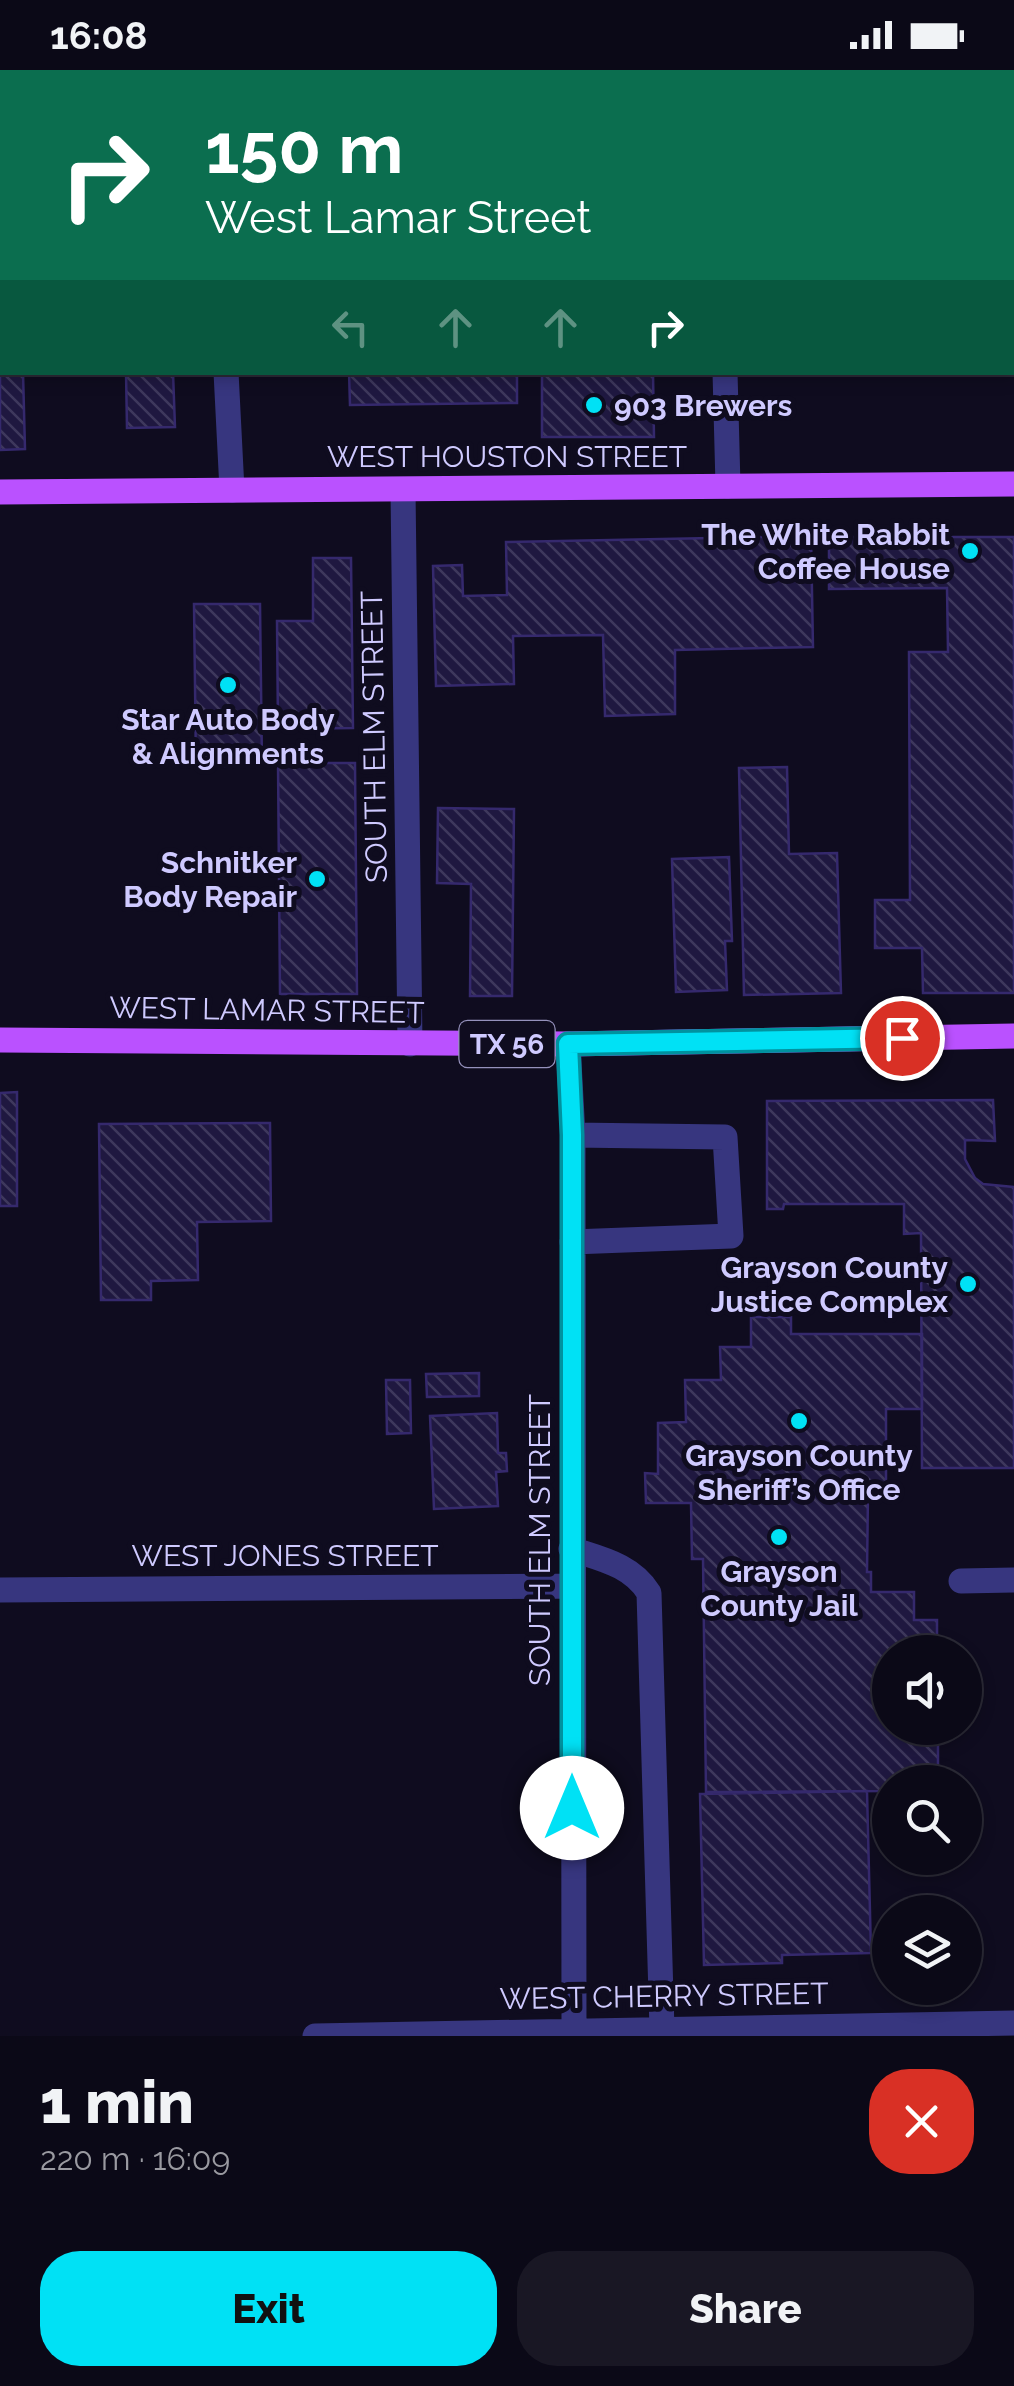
<!DOCTYPE html>
<html lang="en">
<head>
<meta charset="utf-8">
<style>
  :root { --surface:#0b0917; --page:#191724; --text:#f1f3f6; --muted:#9a9aa1; --line:#2b2a36; --accent:#00e1f5 }
  body { margin:0; font-family:Raleway,sans-serif; background:var(--page); color:var(--text); height:100vh; display:flex; flex-direction:column; font-size:38px; white-space:nowrap }
  * { box-sizing:border-box; margin:0 }
  p { font-size:32px; color:var(--muted) }
  .icon { flex:none; width:55px; height:55px; fill:none; stroke:currentColor; stroke-width:2; stroke-linecap:round; stroke-linejoin:round }
  .map { position:relative; height:1966px; overflow:hidden }
  .panel { display:flex; flex-direction:column; background:var(--surface); flex:1 }
  .panel>* { flex:none }
  .top-card { position:absolute; left:0px; top:0px; width:1015px; height:305px; box-shadow:0 5px 15px #0003,0 0 0 2px var(--line); background:#0b6e4f; color:#fff; overflow:hidden }
  .fabs { position:absolute; left:872px; top:1565px; display:grid; gap:20px }
  .fabs a { display:grid; place-items:center; width:110px; height:110px; border-radius:50%; background:var(--surface); box-shadow:0 5px 15px #0003,0 0 0 2px var(--line); font-size:50px }
  .pin { position:absolute; display:grid; place-items:center; width:85px; height:85px; color:#fff; margin:-42px; border:5px solid #fff; border-radius:50%; box-shadow:0 2px 10px #0007 }
  .me { position:absolute; width:110px; margin:-55px; rotate:0deg; stroke-linejoin:round; filter:drop-shadow(0 0 8px #0008) }
  .turn { display:flex; align-items:center; gap:35px; height:210px; padding:0 40px; font-size:45px }
  .turn .icon { width:130px; height:130px; stroke-width:2.5 }
  .turn b { display:block; font-size:70px; line-height:85px }
  .lanes { display:flex; align-items:center; height:95px; padding:0 40px; background:#0003; justify-content:center; gap:50px; direction:ltr }
  .lanes .off { opacity:.35 }
  .round { display:grid; place-items:center; flex:none; width:105px; height:105px; border-radius:40px; background:var(--page) }
  .headline { display:flex; align-items:center; justify-content:space-between; height:170px; padding:0 40px }
  h1 { font-size:60px; font-weight:800; line-height:75px }
  .button { display:flex; gap:20px; margin-top:auto; padding:20px 40px }
  .button a { flex:1; height:115px; border-radius:40px; background:var(--accent); color:#111; font-size:40px; font-weight:800; line-height:115px; text-align:center }
  .button a+a { background:var(--page); color:var(--text) }
  .status { display:flex; justify-content:space-between; align-items:center; height:70px; padding:0 50px; background:var(--surface); direction:ltr }
  .status svg { height:28px; fill:currentColor }
  .map>svg:first-child { display:block }
  .building { fill:url(#building-back-hatch); stroke:#35296d; stroke-width:2.5 }
  .lines { fill:none; stroke-linecap:round; stroke-linejoin:round }
  .minor { stroke:#37367f; stroke-width:25 }
  .major { stroke:#ba51ff; stroke-width:25 }
  .route-casing { stroke:#00929f; stroke-width:25 }
  .route { stroke:#00e1f5; stroke-width:18 }
  .poi-dot { fill:#00e1f5; stroke:#0f0c1f; stroke-width:4 }
  .labels { text-anchor:middle; dominant-baseline:central; stroke-width:10; stroke-linejoin:round; paint-order:stroke }
  .shield { fill:#0f0c1f; stroke:#9591bc; stroke-width:2.5 }
  .shield-label { font-size:28px; font-weight:bold; fill:#cfcaff }
  .poi-label { font-size:30px; font-weight:bold; fill:#cfcaff; stroke:#0f0c1f; text-anchor:end }
  .street-label { font-size:30px; fill:#cfcaff; stroke:#0f0c1f }
</style>
</head>
<body>
<div class="status"><b>16:08</b><svg viewBox="0 0 49 12"><path d="M0 12V9h3v3zM5 12V6h3v6zM10 12V3h3v9zM15 12V0h3v12zM26 1h20v11H26zM47 4h2v5h-2z"/></svg></div>
<div class="map">
<svg width="1014" height="1966" viewBox="0 0 1014 1966">
  <defs>
    <pattern id="building-back-hatch" width="6" height="6" patternUnits="userSpaceOnUse" patternTransform="scale(2.5)"><rect width="6" height="6" fill="#1f1840"/><path d="M-1 5l2 2M0 0l6 6M5-1l2 2" fill="none" stroke="#3e385d"/></pattern>
  </defs>
  <rect width="100%" height="100%" fill="#0f0c1f"/>
  <!-- building -->
  <path class="building" d="M 0,224 L 2,302 L 23,302 L 25,379 L 0,380 Z
    M 126,302 L 173,302 L 175,357 L 127,358 Z
    M 349,302 L 517,302 L 517,333 L 350,335 Z
    M 542,302 L 653,302 L 654,367 L 542,367 Z
    M 811,466 L 813,577 L 675,580 L 675,644 L 605,646 L 603,565 L 513,566 L 514,614 L 436,616 L 433,496 L 462,495 L 463,526 L 507,525 L 506,472 Z
    M 829,467 L 1014,467 L 1014,923 L 923,923 L 922,878 L 875,878 L 875,830 L 910,830 L 909,582 L 948,582 L 947,518 L 829,519 Z
    M 313,488 L 351,488 L 353,658 L 278,659 L 277,551 L 313,551 Z
    M 194,534 L 260,534 L 262,696 L 196,697 Z
    M 278,693 L 355,693 L 357,924 L 280,924 Z
    M 787,697 L 789,784 L 837,783 L 841,923 L 744,925 L 739,698 Z
    M 438,738 L 514,739 L 512,926 L 470,926 L 471,814 L 437,813 Z
    M 729,787 L 732,871 L 725,871 L 727,920 L 676,922 L 672,789 Z
    M 17,1022 L 17,1136 L 0,1136 L 0,1023 Z
    M 993,1030 L 995,1071 L 965,1070 L 965,1089 L 975,1108 L 983,1114 L 1014,1117 L 1014,1398 L 922,1398 L 921,1163 L 904,1164 L 904,1134 L 784,1134 L 783,1139 L 767,1139 L 767,1031 Z
    M 270,1053 L 271,1151 L 197,1152 L 198,1210 L 151,1211 L 151,1230 L 101,1230 L 99,1054 Z
    M 751,1247 L 791,1247 L 791,1264 L 922,1264 L 922,1339 L 886,1339 L 886,1424 L 868,1424 L 867,1502 L 871,1502 L 871,1522 L 914,1522 L 914,1550 L 937,1550 L 937,1582 L 890,1582 L 890,1658 L 938,1658 L 938,1712 L 890,1712 L 890,1721 L 706,1722 L 703,1489 L 692,1489 L 691,1433 L 646,1433 L 645,1403 L 658,1404 L 658,1353 L 686,1352 L 685,1310 L 721,1310 L 720,1277 L 751,1277 Z
    M 479,1303 L 479,1326 L 427,1327 L 426,1304 Z
    M 386,1310 L 410,1310 L 411,1363 L 387,1364 Z
    M 497,1343 L 498,1383 L 506,1383 L 507,1401 L 496,1402 L 498,1436 L 434,1439 L 430,1346 Z
    M 867,1721 L 871,1883 L 782,1885 L 782,1893 L 704,1895 L 700,1724 Z"/>
  <g class="lines">
    <!-- minor -->
    <path class="minor" d="M 211,0 L 211,2
      M 455,0 L 455,2
      M 747,0 L 747,2
      M 0,144 L 2,144
      M 1012,291 L 1014,290
      M 226,302 L 232,420
      M 725,302 L 728,416
      M 403,420 L 410,974
      M 568,974 L 573,1065 L 574,1966
      M 572,1172 L 731,1166 L 725,1067 L 573,1065
      M 571,1479 C 601,1489 632,1495 649,1523 L 662,1959
      M 961,1511 L 1014,1510
      M 0,1520 L 571,1516
      M 315,1966 L 1014,1953"/>
    <!-- major -->
    <path class="major" d="M 0,422 L 1014,414
      M 0,970 L 568,974 L 1014,966"/>
  </g>
  <g class="lines">
    <!-- route casing -->
    <g class="route-casing">
      <path id="route" d="M 572,1738 L 572,1065 L 568,974 L 902,968"/>
    </g>
    <!-- route -->
    <use href="#route" class="route"/>
  </g>
  <!-- markers -->
  <g class="poi-dot">
    <circle cx="594" cy="335" r="10"/>
    <circle cx="970" cy="481" r="10"/>
    <circle cx="228" cy="615" r="10"/>
    <circle cx="317" cy="809" r="10"/>
    <circle cx="968" cy="1214" r="10"/>
    <circle cx="799" cy="1351" r="10"/>
    <circle cx="779" cy="1467" r="10"/>
  </g>
  <g class="labels">
    <!-- shield labels -->
    <rect class="shield" x="459.5" y="951" width="95" height="46" rx="8"/>
    <g class="shield-label">
      <text x="507" y="974">TX 56</text>
    </g>
    <!-- poi labels -->
    <g class="poi-label">
      <text x="614" y="335" text-anchor="start">903 Brewers</text>
      <text x="950" y="464">The White Rabbit<tspan x="950" dy="34">Coffee House</tspan></text>
      <text x="228" y="649" text-anchor="middle">Star Auto Body<tspan x="228" dy="34">&amp; Alignments</tspan></text>
      <text x="297" y="792">Schnitker<tspan x="297" dy="34">Body Repair</tspan></text>
      <text x="948" y="1197">Grayson County<tspan x="948" dy="34">Justice Complex</tspan></text>
      <text x="799" y="1385" text-anchor="middle">Grayson County<tspan x="799" dy="34">Sheriff’s Office</tspan></text>
      <text x="779" y="1501" text-anchor="middle">Grayson<tspan x="779" dy="34">County Jail</tspan></text>
    </g>
    <!-- street labels -->
    <g class="street-label">
      <text x="507" y="386">WEST HOUSTON STREET</text>
      <text transform="translate(374 667) rotate(-91)">SOUTH ELM STREET</text>
      <text transform="translate(267 940) rotate(1)">WEST LAMAR STREET</text>
      <text transform="translate(539 1470) rotate(-90)">SOUTH ELM STREET</text>
      <text x="285" y="1485">WEST JONES STREET</text>
      <text transform="translate(664 1926) rotate(-1)">WEST CHERRY STREET</text>
    </g>
  </g>
</svg>
<div class="fabs">
<a><svg class="icon" aria-label="sound" viewBox="0 0 24 24"><path d="M4 9h4l5-4v14l-5-4H4zM17 9q2 3 0 6"/></svg></a>
<a><svg class="icon" aria-label="search" viewBox="0 0 24 24"><circle cx="10" cy="10" r="6"/><path d="M15 15l6 6"/></svg></a>
<a><svg class="icon" aria-label="layers" viewBox="0 0 24 24"><path d="M12 4l9 5-9 5-9-5zM3 14l9 5 9-5"/></svg></a>
</div>
<div class="pin" style="left:902px;top:968px;background:#d93025"><svg class="icon" aria-label="arrive" viewBox="0 0 24 24"><path d="M6 21V4h12l-3 4 3 4H6"/></svg></div>
<svg class="me" style="left:572px;top:1738px" viewBox="-20 -20 40 40"><circle r="19" fill="#fff"/><path d="M0-13L10 11 0 6-10 11z" fill="#00e1f5"/></svg>
<div class="top-card">
<div class="turn"><svg class="icon" aria-label="right" viewBox="0 0 24 24"><path d="M7 20v-9h11M14 6l5 5-5 5"/></svg><div><b>150 m</b>West Lamar Street</div></div>
<div class="lanes"><svg class="icon off" aria-label="left" viewBox="0 0 24 24"><path d="M17 20v-9H6M10 6l-5 5 5 5"/></svg><svg class="icon off" aria-label="ahead" viewBox="0 0 24 24"><path d="M12 20V5M6 11l6-6 6 6"/></svg><svg class="icon off" aria-label="ahead" viewBox="0 0 24 24"><path d="M12 20V5M6 11l6-6 6 6"/></svg><svg class="icon" aria-label="right" viewBox="0 0 24 24"><path d="M7 20v-9h11M14 6l5 5-5 5"/></svg></div>
</div>
</div>
<section class="panel">
<div class="headline"><div><h1>1 min</h1><p>220 m · 16:09</p></div><a class="round" style="background:#d93025;color:#fff"><svg class="icon" aria-label="close" viewBox="0 0 24 24"><path d="M6 6l12 12M18 6L6 18"/></svg></a></div>
<div class="button"><a>Exit</a><a>Share</a></div>
</section>
</body>
</html>
